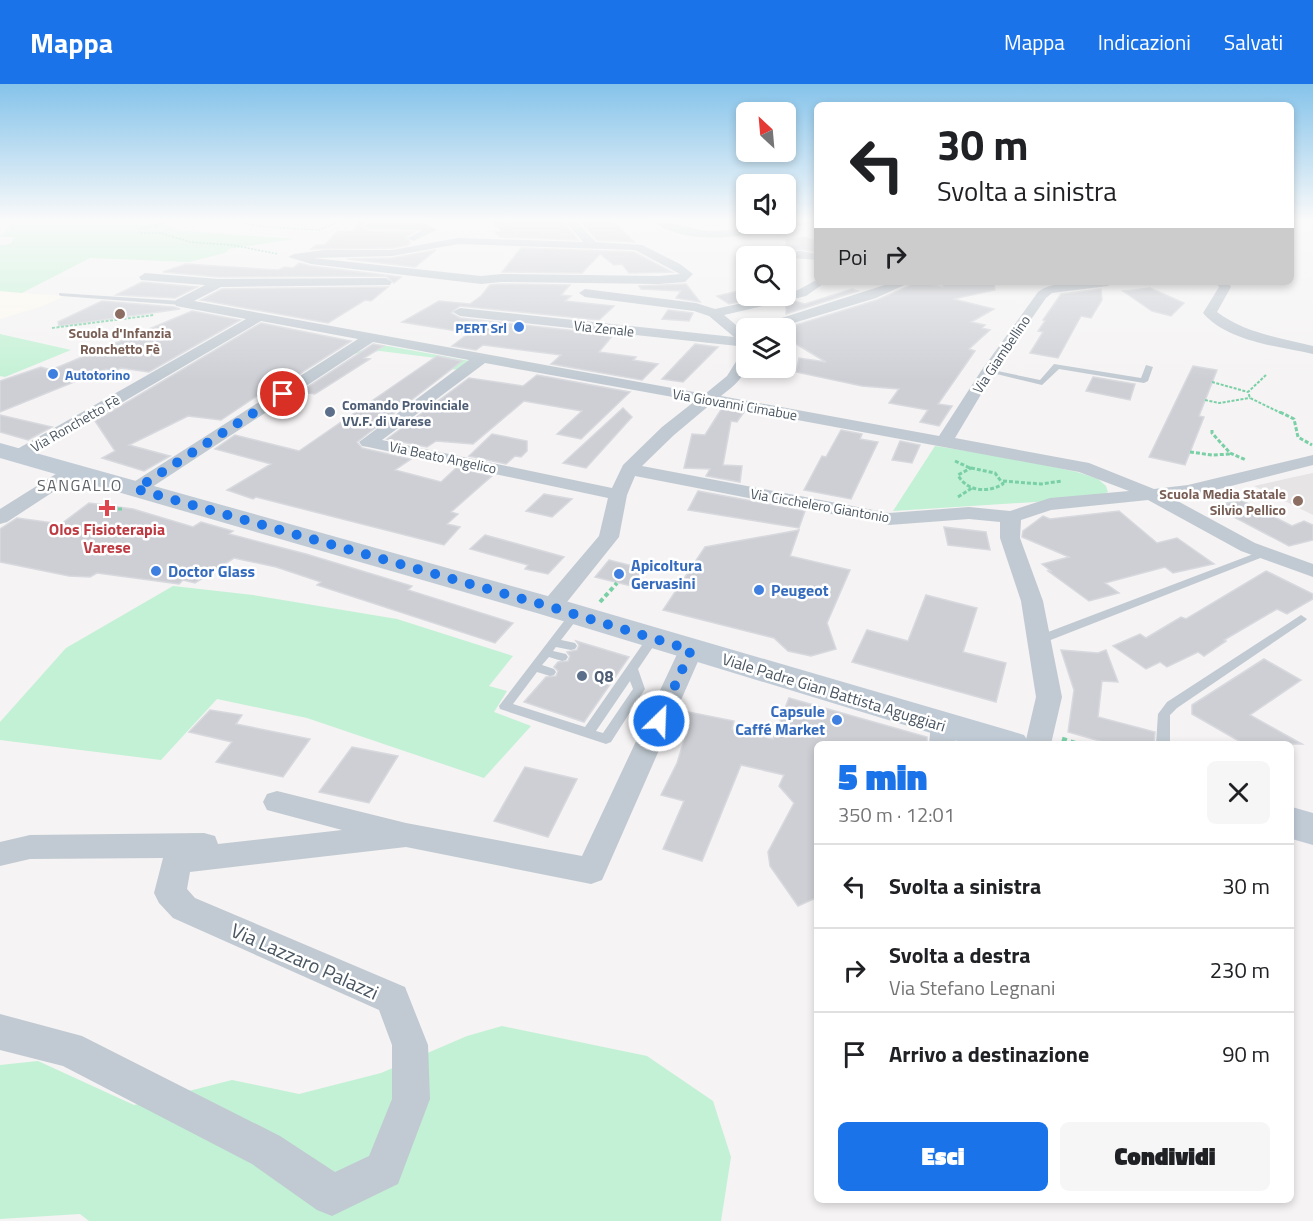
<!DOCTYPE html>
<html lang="it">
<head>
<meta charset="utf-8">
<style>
  :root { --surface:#fff; --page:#f6f6f6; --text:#202124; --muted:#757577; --line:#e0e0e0; --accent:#1a73e8 }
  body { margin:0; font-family:"Titillium Web",sans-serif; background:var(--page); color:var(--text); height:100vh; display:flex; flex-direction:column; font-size:22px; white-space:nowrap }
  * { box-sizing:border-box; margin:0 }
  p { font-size:20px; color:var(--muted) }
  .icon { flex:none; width:33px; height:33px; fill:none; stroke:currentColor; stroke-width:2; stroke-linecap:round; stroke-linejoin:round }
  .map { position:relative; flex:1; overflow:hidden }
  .side { position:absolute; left:814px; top:657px; width:480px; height:462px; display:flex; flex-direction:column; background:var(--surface); border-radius:9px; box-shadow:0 3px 9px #0003 }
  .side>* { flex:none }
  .top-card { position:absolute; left:814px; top:18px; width:480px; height:183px; border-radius:9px; box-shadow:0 3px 9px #0003; background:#fff; color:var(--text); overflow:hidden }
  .needle { width:39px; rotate:334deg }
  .controls { position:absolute; left:736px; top:18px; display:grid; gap:12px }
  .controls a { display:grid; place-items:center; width:60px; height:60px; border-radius:9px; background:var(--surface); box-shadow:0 3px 9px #0003; font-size:30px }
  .pin { position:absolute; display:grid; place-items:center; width:51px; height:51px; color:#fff; margin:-26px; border:3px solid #fff; border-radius:50%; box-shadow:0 2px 6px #0007 }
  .me { position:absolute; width:66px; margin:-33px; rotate:24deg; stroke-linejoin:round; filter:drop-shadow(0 0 4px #0008) }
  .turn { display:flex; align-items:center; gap:21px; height:126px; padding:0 24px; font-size:27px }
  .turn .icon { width:78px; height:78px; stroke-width:2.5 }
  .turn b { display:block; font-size:42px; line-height:51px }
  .then { display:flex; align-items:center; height:57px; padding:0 24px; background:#0003; gap:12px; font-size:22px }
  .round { display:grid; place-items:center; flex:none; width:63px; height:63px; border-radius:9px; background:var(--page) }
  .overview { display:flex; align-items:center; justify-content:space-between; height:102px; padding:0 24px }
  h1 { font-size:36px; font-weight:800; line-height:45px; color:var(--accent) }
  .primary-button { display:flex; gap:12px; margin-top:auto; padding:12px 24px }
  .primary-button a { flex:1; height:69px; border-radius:9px; background:var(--accent); color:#fff; font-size:24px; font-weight:800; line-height:69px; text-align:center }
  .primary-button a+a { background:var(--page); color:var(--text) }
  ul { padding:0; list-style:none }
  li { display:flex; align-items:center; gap:18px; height:84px; padding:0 24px; border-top:2px solid var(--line) }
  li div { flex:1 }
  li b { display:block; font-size:22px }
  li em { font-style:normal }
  header { display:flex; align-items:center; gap:36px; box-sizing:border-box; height:84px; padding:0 30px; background:var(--accent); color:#fff }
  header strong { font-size:28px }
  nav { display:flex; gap:33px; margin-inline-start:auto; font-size:21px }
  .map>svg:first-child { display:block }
  .commercial { fill:#fdf9ef }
  .education { fill:#e6e4e5 }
  .green { fill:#c3f1d5 }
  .building { fill:#cdcfd5; stroke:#d7d9de; stroke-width:1.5 }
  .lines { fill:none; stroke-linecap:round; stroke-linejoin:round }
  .path-far4 { stroke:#7ad0a6; stroke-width:1.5; stroke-dasharray:2 1.5; stroke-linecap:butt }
  .path-far3 { stroke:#7ad0a6; stroke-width:2; stroke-dasharray:3 1.5; stroke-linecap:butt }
  .path-far2 { stroke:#7ad0a6; stroke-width:3; stroke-dasharray:4 2; stroke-linecap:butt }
  .path-far1 { stroke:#7ad0a6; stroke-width:4; stroke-dasharray:4.5 3; stroke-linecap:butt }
  .path { stroke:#7ad0a6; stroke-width:4.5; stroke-dasharray:5 4; stroke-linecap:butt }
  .service { fill:#c1cad2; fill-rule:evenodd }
  .minor { fill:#c1cad2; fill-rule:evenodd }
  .secondary { fill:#c1cbd6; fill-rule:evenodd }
  .route { stroke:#1a73e8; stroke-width:10; stroke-dasharray:0 18 }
  .education-dot { fill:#8d6e63; stroke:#fff; stroke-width:2 }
  .shop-dot { fill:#3f7fe0; stroke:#fff; stroke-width:2 }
  .service-dot { fill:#5c6f8a; stroke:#fff; stroke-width:2 }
  .health-dot { fill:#e0444e; stroke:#fff; stroke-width:2 }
  .labels { text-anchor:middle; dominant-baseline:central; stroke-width:5; stroke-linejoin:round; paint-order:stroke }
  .far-shop-label { font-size:14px; font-weight:bold; fill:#366cbe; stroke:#fff; text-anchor:end }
  .far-street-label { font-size:14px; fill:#4a5661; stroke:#fff }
  .far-education-label { font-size:14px; font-weight:bold; fill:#785e54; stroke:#fff }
  .far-service-label { font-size:14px; font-weight:bold; fill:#4e5e75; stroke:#fff; text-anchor:start }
  .far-quarter-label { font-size:16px; letter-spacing:1.5px; fill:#5f6368; stroke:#fff }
  .health-label { font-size:16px; font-weight:bold; fill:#be3a42; stroke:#fff }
  .shop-label { font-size:16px; font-weight:bold; fill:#366cbe; stroke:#fff; text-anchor:start }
  .service-label { font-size:16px; font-weight:bold; fill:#4e5e75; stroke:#fff; text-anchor:start }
  .street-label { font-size:16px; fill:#4a5661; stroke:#fff }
  .near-street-label { font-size:20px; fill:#4a5661; stroke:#fff }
</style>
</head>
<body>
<header>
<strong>Mappa</strong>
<nav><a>Mappa</a><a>Indicazioni</a><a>Salvati</a></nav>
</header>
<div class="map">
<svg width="1313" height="1137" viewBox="0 0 1313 1137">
  <rect width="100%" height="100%" fill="#f5f3f3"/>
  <!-- commercial -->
  <path class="commercial" d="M 0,207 L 64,212 L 43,222 L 0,235 Z"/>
  <!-- education -->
  <path class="education" d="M 1313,389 L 1313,431 L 1254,402 L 1285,395 Z"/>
  <!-- green -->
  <path class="green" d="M 0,136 L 137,136 L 160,138 L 179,146 L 295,155 L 229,165 L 225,169 L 189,178 L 90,174 L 22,209 L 0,207 L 0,161 L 10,160 L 15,153 L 0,153 L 11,141 L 0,141 Z
    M 0,250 L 71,266 L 5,293 L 0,292 Z
    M 374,262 L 388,262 L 470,277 L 461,286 L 451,285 L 460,277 L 380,267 L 352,270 Z
    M 935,362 L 1013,374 L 1077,388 L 1098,395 L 1106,402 L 1108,408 L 1098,413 L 1081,415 L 893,427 Z
    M 173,502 L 253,511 L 397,535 L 513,572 L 489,602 L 507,607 L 494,628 L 531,642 L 484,694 L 307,634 L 217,615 L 161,676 L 0,656 L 0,638 L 66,564 Z
    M 502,942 L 647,972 L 713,1017 L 731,1073 L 721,1137 L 89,1137 L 80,1130 L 0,1135 L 0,981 L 38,977 L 134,1021 L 232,996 L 299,1010 L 381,989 L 467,952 Z"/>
  <!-- building -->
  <path class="building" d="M 359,136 L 385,136 L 369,137 L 363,140 L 363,144 L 369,147 L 414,148 L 406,153 L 410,158 L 408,161 L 392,164 L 311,165 L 316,161 L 325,161 L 337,147 L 354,147 Z
    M 492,136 L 562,136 L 578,156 L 500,153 L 495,148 L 501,147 Z
    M 579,136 L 612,136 L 634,158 L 597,156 Z
    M 804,153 L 818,157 L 818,168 L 800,165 L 786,166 L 786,156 Z
    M 521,164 L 634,168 L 672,188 L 629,189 L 622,180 L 614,181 L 600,170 L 582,189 L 502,188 Z
    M 436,166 L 415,183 L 347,175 L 392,174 Z
    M 299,179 L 311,182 L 401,193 L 394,199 L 386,192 L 219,193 L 163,188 L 186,180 L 278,186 L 285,183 L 293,184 Z
    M 142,198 L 197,203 L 175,214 L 116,211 Z
    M 918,198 L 943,203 L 944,198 L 994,198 L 995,206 L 953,215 L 994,225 L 971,238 L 985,241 L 982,244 L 990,246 L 969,265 L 975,267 L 938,320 L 952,322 L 939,342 L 920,338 L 928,326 L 889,319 L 899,305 L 862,302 L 796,288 L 799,274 L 826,278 L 786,254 L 786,244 L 877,216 Z
    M 501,200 L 570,201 L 561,211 L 571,212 L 565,217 L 614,222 L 599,236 L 460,222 L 451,229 L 460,234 L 613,251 L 599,268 L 636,273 L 633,276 L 658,280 L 642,296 L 551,280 L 561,271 L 483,261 L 476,266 L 452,262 L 469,249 L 402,238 L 439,217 L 470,220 L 481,212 L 490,201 Z
    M 686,200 L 700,218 L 676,214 L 681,207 L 641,205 L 639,202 Z
    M 388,203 L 371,217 L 365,216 L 328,239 L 201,216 L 222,205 Z
    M 1150,204 L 1184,219 L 1171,232 L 1152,227 L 1123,207 Z
    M 747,205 L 747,216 L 729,220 L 717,212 Z
    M 852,205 L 858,207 L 786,230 L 786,219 L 794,217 L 805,220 Z
    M 1101,205 L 1102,216 L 1091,234 L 1081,232 L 1058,274 L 1030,269 L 1043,248 L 1038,247 L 1045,237 L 1043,236 L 1061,210 Z
    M 102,217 L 174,223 L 180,225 L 59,242 L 58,238 Z
    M 668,226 L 693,229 L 689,237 L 662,235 Z
    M 192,227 L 240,236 L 149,288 L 121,284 L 114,287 L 106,285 L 0,328 L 0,297 L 41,283 L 51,286 Z
    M 261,239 L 351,257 L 276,305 L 269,304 L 221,336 L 188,332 L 129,361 L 170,372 L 144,387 L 102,374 L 115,367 L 95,337 Z
    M 373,260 L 384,262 L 364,274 L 370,275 L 315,310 L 300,308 Z
    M 695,260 L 718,263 L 683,298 L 662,295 Z
    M 437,272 L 462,277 L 357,358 L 362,364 L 411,375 L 395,386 L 441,398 L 456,384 L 492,392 L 451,428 L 458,430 L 447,440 L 460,443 L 444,461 L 256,413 L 253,415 L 227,406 L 271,380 L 215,365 L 235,351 L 299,367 Z
    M 1193,282 L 1217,286 L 1199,332 L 1204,333 L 1185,381 L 1149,373 Z
    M 537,291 L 630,308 L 581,355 L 557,350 L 582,327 L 524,317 L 473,360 L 436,357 L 427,363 L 387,355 L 469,294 L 523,302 Z
    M 1093,293 L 1135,300 L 1130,316 L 1086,307 Z
    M 623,324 L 632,333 L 586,384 L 563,379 Z
    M 722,324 L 744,328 L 737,338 L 731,337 L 723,381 L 742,382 L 740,398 L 706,392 L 710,385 L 684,384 L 692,350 L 705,351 Z
    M 0,331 L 52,343 L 28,356 L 0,348 Z
    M 841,346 L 862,350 L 860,355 L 878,358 L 851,415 L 804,406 L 822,372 L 826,373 Z
    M 492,350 L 527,357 L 527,367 L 521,373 L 515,372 L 506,380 L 469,372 Z
    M 900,357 L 920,361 L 912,379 L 892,376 Z
    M 698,407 L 805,427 L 799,444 L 688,426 Z
    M 544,410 L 572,415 L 552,433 L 526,427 Z
    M 1239,415 L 1292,442 L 1304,437 L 1313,441 L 1313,456 L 1289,462 L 1215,423 Z
    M 89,419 L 133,425 L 193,443 L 201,438 L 233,447 L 229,450 L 306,470 L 412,502 L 408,506 L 513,539 L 495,559 L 317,501 L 321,498 L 276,483 L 234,474 L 195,499 L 183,496 L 179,500 L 97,489 L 90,493 L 69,492 L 0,478 L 0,445 L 6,441 L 17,434 L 61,440 Z
    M 1119,427 L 1157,459 L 1177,454 L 1214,480 L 1173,489 L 1165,483 L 1105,499 L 1119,509 L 1089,517 L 1048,487 L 1051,487 L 1042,480 L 1069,473 L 1022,453 L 1023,447 L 1043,432 L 1050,435 Z
    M 944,443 L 986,448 L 990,466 L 948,461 Z
    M 799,446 L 790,472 L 850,486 L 827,539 L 836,565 L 811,572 L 788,567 L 774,554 L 663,526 L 705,463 Z
    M 485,451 L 525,462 L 564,473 L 548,490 L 525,485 L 528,481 L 470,465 Z
    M 609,476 L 644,485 L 631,502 L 595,493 Z
    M 1266,487 L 1313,510 L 1313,515 L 1287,530 L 1277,525 L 1224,556 L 1226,557 L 1204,572 L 1198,568 L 1167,583 L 1160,578 L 1146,585 L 1113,562 L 1140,550 L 1146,554 L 1181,533 L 1186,535 Z
    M 926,511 L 977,524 L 963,568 L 1006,579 L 996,618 L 852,578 L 867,546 L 908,557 Z
    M 576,557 L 629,573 L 584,638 L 524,618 L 546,593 L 556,592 L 558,587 L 554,583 L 558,578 L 568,577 L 570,572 L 567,568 L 577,566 L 579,561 Z
    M 1061,566 L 1098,569 L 1106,566 L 1118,598 L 1102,597 L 1098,633 L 1155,648 L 1154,660 L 1110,660 L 1068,648 L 1074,606 Z
    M 1264,575 L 1301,596 L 1250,631 L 1302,660 L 1244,660 L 1192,630 L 1192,621 Z
    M 789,614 L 927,653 L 927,660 L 818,660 L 818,813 L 798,822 L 770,782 L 768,768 L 794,719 L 779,702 L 784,691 L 741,681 L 702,777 L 663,765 L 684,717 L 661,711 L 677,679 L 688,644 L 675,636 L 679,626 L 734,637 L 732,645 L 773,655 Z
    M 210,626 L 242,631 L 236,640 L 310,655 L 283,693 L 216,678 L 232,658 L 189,648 Z
    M 352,663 L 398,672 L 369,719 L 319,708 Z
    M 525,683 L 577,695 L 548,753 L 494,737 Z"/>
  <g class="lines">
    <!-- path-far4 -->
    <path class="path-far4" d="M 177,136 L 138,145 L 140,149 L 161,149 L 190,158 L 232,161 L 278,170
      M 228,136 L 266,143 L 319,146 L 343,136"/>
    <!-- path-far3 -->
    <path class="path-far3" d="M 52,244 L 154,231
      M 1266,291 L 1248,308 L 1250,314 L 1283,330
      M 1212,298 L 1248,308
      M 1205,316 L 1219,319 L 1250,314"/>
    <!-- path-far2 -->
    <path class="path-far2" d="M 1280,328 L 1294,335 L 1298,353 L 1312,361
      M 1212,346 L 1212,349 L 1230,369 L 1246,376
      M 1190,368 L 1212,371 L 1231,370
      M 955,377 L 970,384
      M 971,384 L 995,389 L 1003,400 C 988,409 967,408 958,391 Z
      M 1003,397 L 1041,400 L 1062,397
      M 958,413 L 972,404
      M 112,425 L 122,425"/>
    <!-- path-far1 -->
    <path class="path-far1" d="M 600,518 L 617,499"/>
    <!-- path -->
    <path class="path" d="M 1062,655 L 1078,660"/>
    <!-- service -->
    <path class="service" d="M 59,209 L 181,217 L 184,219 L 181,221 L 61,212 L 59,211 Z
      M 1054,280 L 1141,294 L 1146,281 L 1153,283 L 1148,297 L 1144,299 L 1059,285 L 1042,301 L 984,287 L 988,285 L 1040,296 Z
      M 1264,466 L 1269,469 L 1268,471 L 1043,559 L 1039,560 L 1033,556 L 1035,553 Z
      M 575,527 L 581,530 L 561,556 L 575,559 L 577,562 L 575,565 L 571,566 L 556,563 L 553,567 L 566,570 L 568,573 L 566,576 L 562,577 L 549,573 L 542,581 L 554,585 L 556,588 L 554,591 L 550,592 L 537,588 L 513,620 L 585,643 L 649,551 L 657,551 L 659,554 L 638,585 L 645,605 L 611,658 L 606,660 L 500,625 L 499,622 L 571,528 ZM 630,597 L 633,605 L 603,649 L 596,647 Z
      M 1301,531 L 1307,535 L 1305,537 L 1177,624 L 1170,631 L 1170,660 L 1156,660 L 1158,630 L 1167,618 Z"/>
    <!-- minor -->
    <path class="minor" d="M 564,136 L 575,136 L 596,158 L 642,161 L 680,180 L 693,190 L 685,198 L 659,200 L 501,198 L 481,200 L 311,180 L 288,173 L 294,170 L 324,166 L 392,166 L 458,154 L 583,158 ZM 458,160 L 635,166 L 680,190 L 659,192 L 501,190 L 481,192 L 313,174 L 392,172 Z
      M 651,136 C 671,136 690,146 710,147 C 747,148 781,136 816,136 C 807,142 794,142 784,144 C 745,152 686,164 651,136 Z
      M 422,138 L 437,146 L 413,157 L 408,154 L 423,146 L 369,145 L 364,142 L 369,139 Z
      M 800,167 L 818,170 L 818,176 L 767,172 L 773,169 Z
      M 145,189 L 219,195 L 386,194 L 392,198 L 390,201 L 221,203 L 194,217 L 705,310 L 727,292 L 742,268 L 747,267 C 747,292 740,297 721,312 L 939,352 L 981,287 L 1038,208 C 1054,195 1093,198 1114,198 L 1108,202 L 1052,209 L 1046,214 L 995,287 L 955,354 L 1089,379 L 1154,405 L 1188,401 L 1313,371 L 1313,381 L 1188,413 L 1172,414 L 1255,459 L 1313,480 L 1313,493 L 1241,467 L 1148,416 L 1051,426 L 1021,436 L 1020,454 L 1043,517 L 1062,613 L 1051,660 L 1025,660 L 1036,613 L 1021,517 L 1000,454 L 1000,438 L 969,435 L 889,441 L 635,392 L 627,411 L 619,453 L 559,528 L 551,530 L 543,528 L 540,523 L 543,518 L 599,452 L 608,414 L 368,363 L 362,362 L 359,358 L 469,276 L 373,258 L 143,409 L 129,409 L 127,405 L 129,401 L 358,255 L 261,237 L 24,376 L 12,376 L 9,372 L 12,368 L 246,235 L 176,222 L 175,219 L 176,216 L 205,201 L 141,196 L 139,193 ZM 485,279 L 695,317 L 662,343 L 623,381 L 612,404 L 382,356 ZM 711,320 L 1079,388 L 1129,407 L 1050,414 L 1010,427 L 969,423 L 889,429 L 642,382 L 674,351 Z
      M 818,195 L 818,198 L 826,198 L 806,212 L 724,231 L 747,250 L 747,263 L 460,232 L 453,228 L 460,224 L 734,253 L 709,232 L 694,227 L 585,213 L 579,209 L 585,205 L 696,219 L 715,225 L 774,212 L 786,212 L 786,209 L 798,206 Z
      M 894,198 L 911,198 L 876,214 L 777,244 L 758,244 L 760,241 Z
      M 1216,198 L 1228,198 L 1231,203 L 1217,228 C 1245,249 1280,254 1313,262 L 1313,270 C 1278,262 1228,258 1203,229 L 1219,203 Z
      M 73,382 L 79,383 L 82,387 L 79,391 L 7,438 L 0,440 L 0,425 L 67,383 Z
      M 691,558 L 699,561 L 703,566 L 602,796 L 591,800 L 406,763 L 190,788 L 187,805 L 195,814 L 405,903 L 428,961 L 430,1015 L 398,1100 L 332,1132 L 317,1126 L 252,1080 L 63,982 L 0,966 L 0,930 L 82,952 L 280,1052 L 335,1088 L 369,1072 L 392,1015 L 392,961 L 379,926 L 173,834 L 159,819 L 154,809 L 163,774 L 30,775 L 0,782 L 0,758 L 30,751 L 204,749 L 215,752 L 218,760 L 342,746 L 267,726 L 263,718 L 267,710 L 277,707 L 406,739 L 582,772 L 679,566 L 683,561 Z
      M 944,631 L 953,633 L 957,640 L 955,660 L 929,660 L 931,640 L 935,633 Z"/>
    <!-- secondary -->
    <path class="secondary" d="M 0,359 L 562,516 L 1011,647 L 1024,651 L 1030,660 L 967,660 L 540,530 L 0,374 Z
      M 1292,723 L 1313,729 L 1313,761 L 1292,755 Z"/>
  </g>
  <!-- sky -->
  <linearGradient id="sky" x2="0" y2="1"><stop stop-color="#85c3ea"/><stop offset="0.46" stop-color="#fafafa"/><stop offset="1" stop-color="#fafafa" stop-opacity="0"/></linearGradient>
  <rect width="1313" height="296" fill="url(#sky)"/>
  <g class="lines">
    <!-- route -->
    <path class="route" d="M 283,310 L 136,405 L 551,523 L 691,566 L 659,637"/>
  </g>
  <!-- markers -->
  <g class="education-dot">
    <circle cx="120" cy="230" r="6"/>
    <circle cx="1298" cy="417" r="6"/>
  </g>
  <g class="shop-dot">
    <circle cx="519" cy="243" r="6"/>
    <circle cx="53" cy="290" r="6"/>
    <circle cx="156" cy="487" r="6"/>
    <circle cx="619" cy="490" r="6"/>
    <circle cx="759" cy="506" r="6"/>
    <circle cx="837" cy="636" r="6"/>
  </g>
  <g class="service-dot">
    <circle cx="330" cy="328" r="6"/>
    <circle cx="582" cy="592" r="6"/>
  </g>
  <path class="health-dot" d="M104 415h6v6h6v6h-6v6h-6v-6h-6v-6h6z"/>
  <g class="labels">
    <!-- far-shop labels -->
    <g class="far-shop-label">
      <text x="507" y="243">PERT Srl</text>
      <text x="65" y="290" text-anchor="start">Autotorino</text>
    </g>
    <!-- far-street labels -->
    <g class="far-street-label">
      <text transform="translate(604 244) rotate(6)">Via Zenale</text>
      <text transform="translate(1001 270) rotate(-56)">Via Giambellino</text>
      <text transform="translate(735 320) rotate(10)">Via Giovanni Cimabue</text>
      <text transform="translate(75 339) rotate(-30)">Via Ronchetto Fè</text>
      <text transform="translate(443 373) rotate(12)">Via Beato Angelico</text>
      <text transform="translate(820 421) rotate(10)">Via Cicchelero Giantonio</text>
    </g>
    <!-- far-education labels -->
    <g class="far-education-label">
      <text x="120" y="248">Scuola d'Infanzia<tspan x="120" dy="16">Ronchetto Fè</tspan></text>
      <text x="1286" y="409" text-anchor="end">Scuola Media Statale<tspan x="1286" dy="16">Silvio Pellico</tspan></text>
    </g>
    <!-- far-service labels -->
    <g class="far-service-label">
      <text x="342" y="320">Comando Provinciale<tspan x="342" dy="16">VV.F. di Varese</tspan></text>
    </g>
    <!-- far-quarter labels -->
    <g class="far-quarter-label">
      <text x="80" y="401">SANGALLO</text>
    </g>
    <!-- health labels -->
    <g class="health-label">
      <text x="107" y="445">Olos Fisioterapia<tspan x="107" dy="18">Varese</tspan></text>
    </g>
    <!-- shop labels -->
    <g class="shop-label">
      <text x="631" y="481">Apicoltura<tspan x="631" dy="18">Gervasini</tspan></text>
      <text x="168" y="487">Doctor Glass</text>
      <text x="771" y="506">Peugeot</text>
      <text x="825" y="627" text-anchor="end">Capsule<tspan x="825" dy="18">Caffé Market</tspan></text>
    </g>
    <!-- service labels -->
    <g class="service-label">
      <text x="594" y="592">Q8</text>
    </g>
    <!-- street labels -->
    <g class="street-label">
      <text transform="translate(834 608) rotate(17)">Viale Padre Gian Battista Aguggiari</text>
    </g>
    <!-- near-street labels -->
    <g class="near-street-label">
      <text transform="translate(305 877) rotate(24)">Via Lazzaro Palazzi</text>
    </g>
  </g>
</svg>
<div class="controls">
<a><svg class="needle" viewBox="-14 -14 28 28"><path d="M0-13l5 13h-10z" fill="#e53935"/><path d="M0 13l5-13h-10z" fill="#757577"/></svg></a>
<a><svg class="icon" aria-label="sound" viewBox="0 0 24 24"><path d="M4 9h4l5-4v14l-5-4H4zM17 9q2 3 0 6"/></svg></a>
<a><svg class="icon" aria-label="search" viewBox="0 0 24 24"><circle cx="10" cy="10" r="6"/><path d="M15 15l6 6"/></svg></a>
<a><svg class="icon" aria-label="layers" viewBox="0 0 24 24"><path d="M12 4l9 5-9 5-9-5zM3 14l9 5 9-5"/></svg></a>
</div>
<div class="pin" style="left:283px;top:310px;background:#d93025"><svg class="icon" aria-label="arrive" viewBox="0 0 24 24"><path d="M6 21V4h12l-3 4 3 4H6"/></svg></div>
<svg class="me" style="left:659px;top:637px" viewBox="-20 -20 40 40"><circle r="17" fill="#1a73e8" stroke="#fff" stroke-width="3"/><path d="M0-11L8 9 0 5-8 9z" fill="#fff"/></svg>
<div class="top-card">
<div class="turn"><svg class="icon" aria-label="left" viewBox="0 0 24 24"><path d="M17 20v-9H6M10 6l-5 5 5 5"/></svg><div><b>30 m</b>Svolta a sinistra</div></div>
<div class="then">Poi<svg class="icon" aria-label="right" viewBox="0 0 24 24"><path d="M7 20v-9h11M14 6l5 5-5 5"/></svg></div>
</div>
<section class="side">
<div class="overview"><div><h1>5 min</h1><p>350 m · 12:01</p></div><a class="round"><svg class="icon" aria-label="close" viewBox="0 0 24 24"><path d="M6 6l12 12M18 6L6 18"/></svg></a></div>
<ul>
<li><svg class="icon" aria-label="left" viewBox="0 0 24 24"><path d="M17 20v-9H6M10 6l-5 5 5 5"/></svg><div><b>Svolta a sinistra</b></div><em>30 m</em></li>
<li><svg class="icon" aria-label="right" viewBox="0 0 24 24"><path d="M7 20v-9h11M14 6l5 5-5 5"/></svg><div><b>Svolta a destra</b><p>Via Stefano Legnani</p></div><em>230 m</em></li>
<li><svg class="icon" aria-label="arrive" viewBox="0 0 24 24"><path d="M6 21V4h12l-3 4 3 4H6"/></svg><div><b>Arrivo a destinazione</b></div><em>90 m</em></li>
</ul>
<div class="primary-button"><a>Esci</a><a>Condividi</a></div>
</section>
</div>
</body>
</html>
